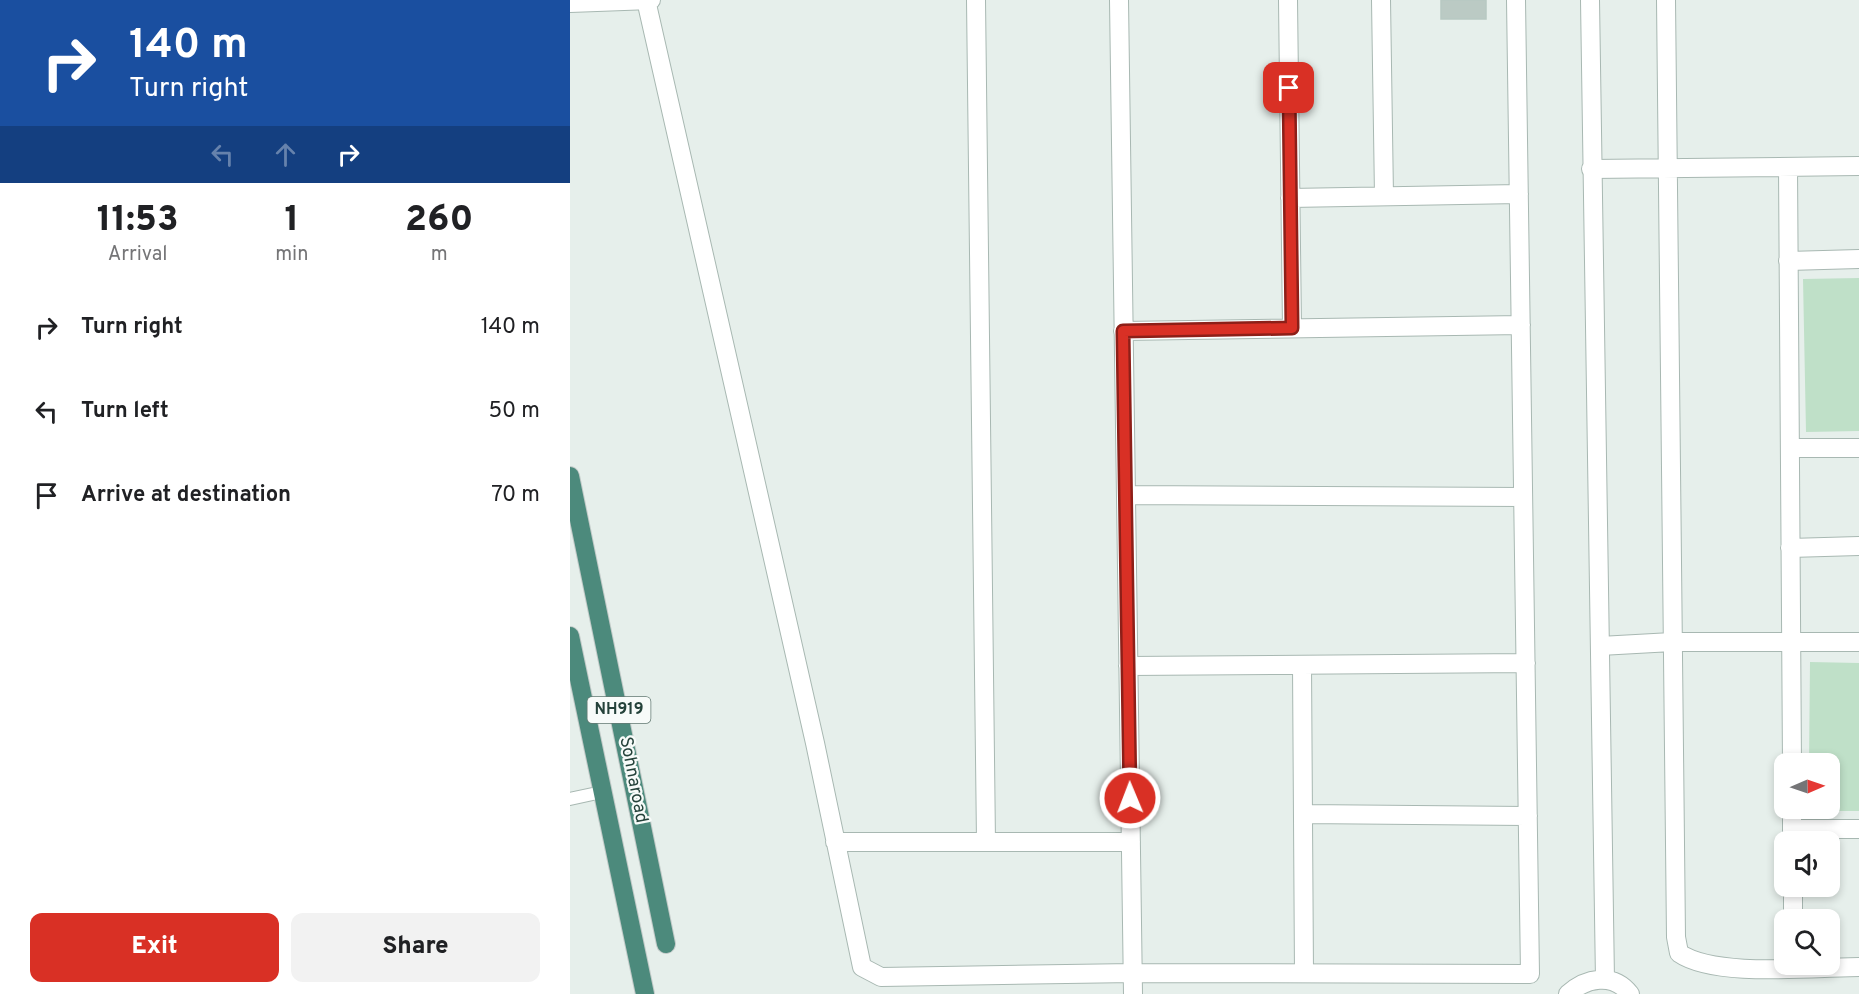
<!DOCTYPE html>
<html lang="en">
<head>
<meta charset="utf-8">
<style>
  :root { --surface:#fff; --page:#f2f2f2; --text:#202124; --muted:#757577; --accent:#d93025 }
  body { margin:0; font-family:Overpass,sans-serif; background:var(--page); color:var(--text); height:100vh; display:flex; flex-direction:column; font-size:22px; white-space:nowrap }
  * { box-sizing:border-box; margin:0 }
  p { font-size:20px; color:var(--muted) }
  .icon { flex:none; width:33px; height:33px; fill:none; stroke:currentColor; stroke-width:2; stroke-linecap:round; stroke-linejoin:round }
  .map { position:relative; flex:1; overflow:hidden }
  .sheet { display:flex; flex-direction:column; background:var(--surface); width:570px }
  .sheet>* { flex:none }
  .banner { background:#1a4fa0; color:#fff; overflow:hidden }
  .needle { width:39px; rotate:88deg }
  .tools { position:absolute; left:1204px; top:753px; display:grid; gap:12px }
  .tools a { display:grid; place-items:center; width:66px; height:66px; border-radius:12px; background:var(--surface); box-shadow:0 3px 9px #0003; font-size:30px }
  .pin { position:absolute; display:grid; place-items:center; width:51px; height:51px; color:#fff; margin:-26px; border-radius:12px; box-shadow:0 3px 9px #0006 }
  .me { position:absolute; width:66px; margin:-33px; rotate:359deg; stroke-linejoin:round; filter:drop-shadow(0 0 4px #0008) }
  .turn { display:flex; align-items:center; gap:21px; height:126px; padding:0 30px; font-size:27px }
  .turn .icon { width:78px; height:78px; stroke-width:2.5 }
  .turn b { display:block; font-size:42px; line-height:51px }
  .lanes { display:flex; align-items:center; height:57px; padding:0 30px; background:#0003; justify-content:center; gap:30px; direction:ltr }
  .lanes .off { opacity:.35 }
  .eta { display:flex; justify-content:space-evenly; align-items:center; height:102px; text-align:center }
  .eta b { font-size:36px; font-weight:800; line-height:42px }
  .primary-button { display:flex; gap:12px; margin-top:auto; padding:12px 30px }
  .primary-button a { flex:1; height:69px; border-radius:12px; background:var(--accent); color:#fff; font-size:24px; font-weight:800; line-height:69px; text-align:center }
  .primary-button a+a { background:var(--page); color:var(--text) }
  ul { padding:0; list-style:none }
  li { display:flex; align-items:center; gap:18px; height:84px; padding:0 30px }
  li div { flex:1 }
  li b { display:block; font-size:22px }
  li em { font-style:normal }
  main { display:flex; flex:1; min-height:0 }
  .map>svg:first-child { display:block }
  .green { fill:#bfe0c8 }
  .building { fill:#bbcac4; stroke:#b8c9c2; stroke-width:1.5 }
  .lines { fill:none; stroke-linecap:round; stroke-linejoin:round }
  .service-casing { stroke:#a8b8b2; stroke-width:14 }
  .minor-casing { stroke:#a8b8b2; stroke-width:20 }
  .tertiary-casing { stroke:#a8b8b2; stroke-width:20 }
  .trunk-casing { stroke:#c2cac8; stroke-width:20 }
  .service { stroke:#fff; stroke-width:12 }
  .minor { stroke:#fff; stroke-width:18 }
  .tertiary { stroke:#fff; stroke-width:18 }
  .trunk { stroke:#4c8a7c; stroke-width:18 }
  .route-casing { stroke:#8d1f18; stroke-width:15 }
  .route { stroke:#d93025; stroke-width:10 }
  .labels { text-anchor:middle; dominant-baseline:central; stroke-width:4.5; stroke-linejoin:round; paint-order:stroke }
  .shield { fill:#f7fbf9; stroke:#637a73; stroke-width:1.5 }
  .shield-label { font-size:16px; font-weight:bold; fill:#24423a }
  .street-label { font-size:18px; fill:#24423a; stroke:#f7fbf9 }
</style>
</head>
<body>
<main>
<section class="sheet">
<div class="banner">
<div class="turn"><svg class="icon" aria-label="right" viewBox="0 0 24 24"><path d="M7 20v-9h11M14 6l5 5-5 5"/></svg><div><b>140 m</b>Turn right</div></div>
<div class="lanes"><svg class="icon off" aria-label="left" viewBox="0 0 24 24"><path d="M17 20v-9H6M10 6l-5 5 5 5"/></svg><svg class="icon off" aria-label="ahead" viewBox="0 0 24 24"><path d="M12 20V5M6 11l6-6 6 6"/></svg><svg class="icon" aria-label="right" viewBox="0 0 24 24"><path d="M7 20v-9h11M14 6l5 5-5 5"/></svg></div>
</div>
<div class="eta">
<div><b>11:53</b><p>Arrival</p></div>
<div><b>1</b><p>min</p></div>
<div><b>260</b><p>m</p></div>
</div>
<ul>
<li><svg class="icon" aria-label="right" viewBox="0 0 24 24"><path d="M7 20v-9h11M14 6l5 5-5 5"/></svg><div><b>Turn right</b></div><em>140 m</em></li>
<li><svg class="icon" aria-label="left" viewBox="0 0 24 24"><path d="M17 20v-9H6M10 6l-5 5 5 5"/></svg><div><b>Turn left</b></div><em>50 m</em></li>
<li><svg class="icon" aria-label="arrive" viewBox="0 0 24 24"><path d="M6 21V4h12l-3 4 3 4H6"/></svg><div><b>Arrive at destination</b></div><em>70 m</em></li>
</ul>
<div class="primary-button"><a>Exit</a><a>Share</a></div>
</section>
<div class="map">
<svg width="1289" height="994" viewBox="0 0 1289 994">
  <rect width="100%" height="100%" fill="#e6efeb"/>
  <!-- green -->
  <path class="green" d="M 1289,278 L 1289,431 L 1236,432 L 1233,279 Z
    M 1240,662 L 1289,663 L 1289,811 L 1239,811 L 1239,809 L 1260,808 L 1260,764 L 1239,763 Z"/>
  <!-- building -->
  <path class="building" d="M 871,0 L 916,0 L 916,19 L 871,19 Z"/>
  <g class="lines">
    <!-- service casing -->
    <g class="service-casing">
      <path id="service" d="M 0,799 L 32,792"/>
    </g>
    <!-- minor casing -->
    <g class="minor-casing">
      <path id="minor" d="M 76,0 L 245,743 L 292,967 L 311,977 L 563,973 L 960,974 L 946,0
        M 406,0 L 416,842
        M 549,0 L 563,994
        M 718,0 L 722,328
        M 811,0 L 814,196
        M 1096,0 L 1106,937 L 1109,953 C 1145,978 1243,967 1289,967
        M 0,3 L 81,0
        M 1218,167 L 1222,764
        M 1021,169 L 1289,166
        M 720,198 L 949,194
        M 1218,261 L 1289,259
        M 553,331 L 951,325
        M 1220,448 L 1289,448
        M 556,495 L 953,497
        M 1220,548 L 1289,546
        M 1030,646 L 1102,642 L 1289,642
        M 732,665 L 734,973
        M 558,666 L 956,663
        M 1222,808 L 1222,840
        M 733,814 L 958,816
        M 1222,829 L 1289,829
        M 265,842 L 561,842
        M 1223,886 L 1223,920"/>
    </g>
    <!-- tertiary casing -->
    <g class="tertiary-casing">
      <path id="tertiary" d="M 1020,0 L 1035,980
        M 998,994 C 1016,978 1043,972 1060,994"/>
    </g>
    <!-- trunk casing -->
    <g class="trunk-casing">
      <path id="trunk" d="M 0,476 L 96,944
        M 0,636 L 75,994"/>
    </g>
    <!-- service -->
    <use href="#service" class="service"/>
    <!-- minor -->
    <use href="#minor" class="minor"/>
    <!-- tertiary -->
    <use href="#tertiary" class="tertiary"/>
    <!-- trunk -->
    <use href="#trunk" class="trunk"/>
  </g>
  <g class="lines">
    <!-- route casing -->
    <g class="route-casing">
      <path id="route" d="M 560,798 L 553,331 L 722,328 L 719,88"/>
    </g>
    <!-- route -->
    <use href="#route" class="route"/>
  </g>
  <g class="labels">
    <!-- shield labels -->
    <rect class="shield" x="17.5" y="697" width="63" height="26" rx="4.5"/>
    <g class="shield-label">
      <text x="49" y="710">NH919</text>
    </g>
    <!-- street labels -->
    <g class="street-label">
      <text transform="translate(63 780) rotate(79)">Sohnaroad</text>
    </g>
  </g>
</svg>
<div class="tools">
<a><svg class="needle" viewBox="-14 -14 28 28"><path d="M0-13l5 13h-10z" fill="#e53935"/><path d="M0 13l5-13h-10z" fill="#757577"/></svg></a>
<a><svg class="icon" aria-label="sound" viewBox="0 0 24 24"><path d="M4 9h4l5-4v14l-5-4H4zM17 9q2 3 0 6"/></svg></a>
<a><svg class="icon" aria-label="search" viewBox="0 0 24 24"><circle cx="10" cy="10" r="6"/><path d="M15 15l6 6"/></svg></a>
</div>
<div class="pin" style="left:719px;top:88px;background:#d93025"><svg class="icon" aria-label="arrive" viewBox="0 0 24 24"><path d="M6 21V4h12l-3 4 3 4H6"/></svg></div>
<svg class="me" style="left:560px;top:798px" viewBox="-20 -20 40 40"><circle r="17" fill="#d93025" stroke="#fff" stroke-width="3"/><path d="M0-11L8 9 0 5-8 9z" fill="#fff"/></svg>
</div>
</main>
</body>
</html>
